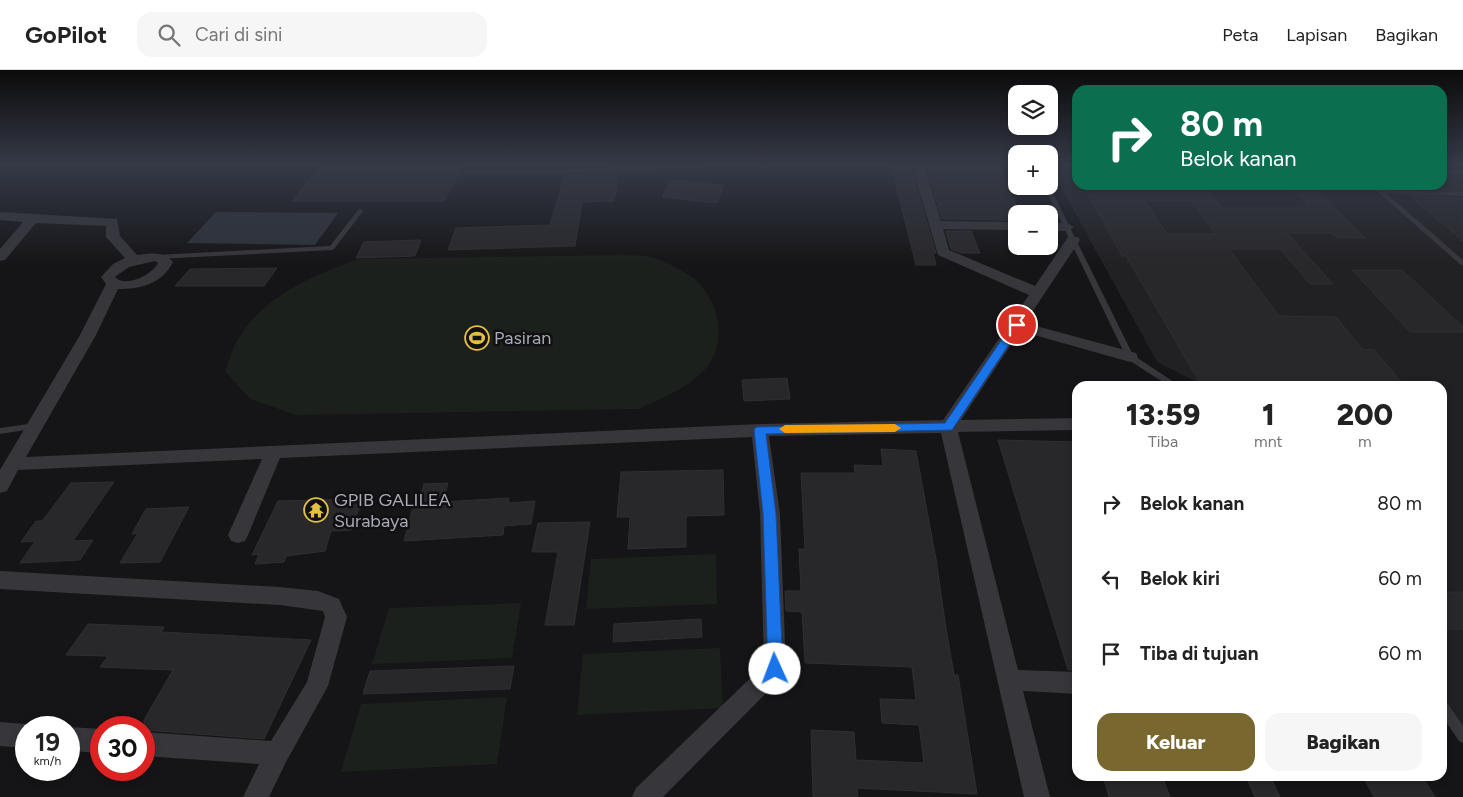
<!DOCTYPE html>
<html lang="id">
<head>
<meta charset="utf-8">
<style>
  :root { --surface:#fff; --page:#f6f6f6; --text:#222; --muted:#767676; --line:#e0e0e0; --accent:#786830 }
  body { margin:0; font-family:Figtree,sans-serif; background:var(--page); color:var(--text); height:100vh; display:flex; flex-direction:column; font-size:19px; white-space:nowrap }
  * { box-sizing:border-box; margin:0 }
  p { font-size:16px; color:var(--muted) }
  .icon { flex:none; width:28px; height:28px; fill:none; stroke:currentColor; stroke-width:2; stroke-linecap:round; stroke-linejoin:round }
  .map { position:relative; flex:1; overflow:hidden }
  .panel { position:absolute; left:1072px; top:311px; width:375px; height:400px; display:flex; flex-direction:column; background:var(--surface); border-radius:15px; box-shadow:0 2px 8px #0003 }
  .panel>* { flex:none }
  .top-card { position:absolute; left:1072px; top:15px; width:375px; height:105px; border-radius:15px; box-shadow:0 2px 8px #0003; background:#0b6e4f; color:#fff; overflow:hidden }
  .controls { position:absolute; left:1008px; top:15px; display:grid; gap:10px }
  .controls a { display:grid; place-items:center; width:50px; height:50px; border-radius:10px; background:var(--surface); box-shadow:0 2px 8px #0003; font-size:25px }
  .speed { position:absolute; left:15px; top:646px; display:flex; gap:10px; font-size:25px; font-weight:700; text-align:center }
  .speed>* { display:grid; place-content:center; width:65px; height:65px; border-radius:50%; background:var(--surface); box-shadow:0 2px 8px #0003; line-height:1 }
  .speed small { font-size:12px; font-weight:400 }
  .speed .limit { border:8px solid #d22; background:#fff; color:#111 }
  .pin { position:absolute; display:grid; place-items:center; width:42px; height:42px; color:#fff; margin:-21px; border:2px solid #fff; border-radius:50%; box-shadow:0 1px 5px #0007 }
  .me { position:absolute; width:55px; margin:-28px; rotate:358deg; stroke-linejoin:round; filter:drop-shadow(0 0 4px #0008) }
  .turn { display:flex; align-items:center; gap:18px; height:105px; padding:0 25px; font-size:22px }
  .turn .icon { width:65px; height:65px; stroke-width:2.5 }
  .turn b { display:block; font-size:35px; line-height:42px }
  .eta { display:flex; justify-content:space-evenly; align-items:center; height:85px; text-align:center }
  .eta b { font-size:30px; font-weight:800; line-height:35px }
  .primary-button { display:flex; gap:10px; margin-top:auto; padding:10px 25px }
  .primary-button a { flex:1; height:58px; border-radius:15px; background:var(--accent); color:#fff; font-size:20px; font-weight:800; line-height:58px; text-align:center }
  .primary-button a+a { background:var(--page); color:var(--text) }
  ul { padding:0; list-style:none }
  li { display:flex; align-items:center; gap:15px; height:75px; padding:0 25px }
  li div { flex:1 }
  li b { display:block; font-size:19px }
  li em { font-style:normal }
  header { display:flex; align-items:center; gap:30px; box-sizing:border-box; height:70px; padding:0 25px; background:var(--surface); border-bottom:1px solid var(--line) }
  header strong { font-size:24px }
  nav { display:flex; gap:28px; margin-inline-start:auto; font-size:18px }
  .search { width:350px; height:45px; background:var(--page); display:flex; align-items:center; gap:12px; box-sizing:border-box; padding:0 18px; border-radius:15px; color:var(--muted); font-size:19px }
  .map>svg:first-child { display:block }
  .built { fill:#212023 }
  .green { fill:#1b201c }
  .water { fill:#2c3139 }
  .building { fill:#28272a; stroke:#2f2f32; fill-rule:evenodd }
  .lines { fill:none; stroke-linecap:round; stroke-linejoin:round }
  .lane { fill:#36363b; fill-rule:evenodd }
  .street { fill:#36363b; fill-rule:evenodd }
  .route { fill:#1a73e8; stroke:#114b97 }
  .slow { fill:#f59e0b }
  .labels { text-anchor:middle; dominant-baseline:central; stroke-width:5; stroke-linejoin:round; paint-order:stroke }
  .poi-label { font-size:18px; fill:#a7aab5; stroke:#100f11; text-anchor:start }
</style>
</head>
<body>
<header>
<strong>GoPilot</strong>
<div class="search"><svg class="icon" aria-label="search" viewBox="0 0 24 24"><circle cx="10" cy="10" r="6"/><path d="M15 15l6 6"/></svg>Cari di sini</div>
<nav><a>Peta</a><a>Lapisan</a><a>Bagikan</a></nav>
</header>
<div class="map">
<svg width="1463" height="727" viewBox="0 0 1463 727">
  <rect width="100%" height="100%" fill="#151416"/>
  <!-- built -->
  <path class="built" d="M 1049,95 L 1077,95 L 1078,115 L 1442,115 L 1443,95 L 1463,95 L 1463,660 L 1443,628 L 1442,316 L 1204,316 L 1157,292 Z"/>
  <!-- green -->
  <path class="green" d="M 625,185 C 633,186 643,185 651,187 C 665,191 685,201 696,210 C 719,232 728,271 707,297 C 689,318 664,327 639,339 L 296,345 L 250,329 L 225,301 C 229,291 232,279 238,269 C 264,226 314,204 360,189 Z
    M 716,484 L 717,534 L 586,539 L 591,489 Z
    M 521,533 L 512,588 L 372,594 L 389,538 Z
    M 720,578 L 723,638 L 577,645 L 583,584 Z
    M 507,627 L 497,694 L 341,702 L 361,634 Z"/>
  <!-- water -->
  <path class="water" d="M 216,142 L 338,143 L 315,175 L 187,173 Z"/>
  <!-- building -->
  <path class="building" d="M 321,95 L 464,95 L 444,131 L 292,131 Z
    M 891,95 L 910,95 L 936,183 L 933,183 L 936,195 L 916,195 Z
    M 926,95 L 999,95 L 1016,135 L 1016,150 L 942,149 Z
    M 619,103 L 614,131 L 582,132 L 575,176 L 448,180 L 456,158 L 550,155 L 565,105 Z
    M 1442,106 L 1463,106 L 1463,120 L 1401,119 L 1396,115 L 1442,115 Z
    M 671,110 L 724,115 L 717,133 L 662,127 Z
    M 1083,115 L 1204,115 L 1222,138 L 1309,138 L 1290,115 L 1313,115 L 1365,168 L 1337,167 L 1333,163 L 1287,163 L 1333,214 L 1310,214 L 1280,179 L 1229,179 L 1279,246 L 1336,247 L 1362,279 L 1374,280 L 1405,316 L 1263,316 L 1261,314 L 1200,313 L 1126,186 L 1122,186 ZM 1145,131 L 1191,131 L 1216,164 L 1167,164 Z
    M 1410,126 L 1463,128 L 1463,171 Z
    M 946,161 L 971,161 L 980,183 L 961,183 L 951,179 Z
    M 421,170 L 415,186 L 356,188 L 364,172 Z
    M 277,198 L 264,216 L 175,216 L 190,199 Z
    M 1352,200 L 1402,200 L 1463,257 L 1463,262 L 1410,262 Z
    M 787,308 L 790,329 L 744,331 L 742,310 Z
    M 998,370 L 1078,372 L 1078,600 L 1068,600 Z
    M 881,379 L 916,381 L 936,489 L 945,552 L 954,605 L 958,605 L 977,724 L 857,718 L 858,727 L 813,727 L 811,660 L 854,662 L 856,690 L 924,693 L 919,655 L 882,653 L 880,629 L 916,630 L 912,597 L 805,593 L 802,542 L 786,541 L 785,521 L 801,521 L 799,479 L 805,479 L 801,403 L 855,403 L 854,395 L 883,396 Z
    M 723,400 L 724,445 L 686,446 L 686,477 L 628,479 L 630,447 L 617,447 L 621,402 Z
    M 114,412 L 73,471 L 93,470 L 80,490 L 20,493 L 35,471 L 21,472 L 36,451 L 42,451 L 71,413 Z
    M 448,413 L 443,432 L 509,428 L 508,433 L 535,431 L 531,454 L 504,456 L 503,465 L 404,471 L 414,433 L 419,433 L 424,414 Z
    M 363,429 L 351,460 L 331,461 L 325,481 L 286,486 L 284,492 L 255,494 L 259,484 L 252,485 L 278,431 Z
    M 189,437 L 160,492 L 120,493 L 138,463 L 132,464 L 146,439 Z
    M 590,452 L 574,555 L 545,555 L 558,482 L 532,482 L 538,453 Z
    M 1442,522 L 1463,522 L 1463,559 L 1447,559 L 1442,553 Z
    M 701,549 L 702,567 L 613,572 L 614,554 Z
    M 88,554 L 164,557 L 161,562 L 311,570 L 264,669 L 144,660 L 144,650 L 173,600 L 100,597 L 108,586 L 66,585 Z
    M 514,596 L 510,619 L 363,624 L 370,601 Z
    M 1103,706 L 1162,706 L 1170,727 L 1109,727 Z
    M 1246,706 L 1270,706 L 1280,727 L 1255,727 Z
    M 1363,706 L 1422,706 L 1435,727 L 1374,727 Z"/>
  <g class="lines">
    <!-- lane -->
    <path class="lane" d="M 668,95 L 715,95 L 712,97 L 579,103 L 467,104 L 464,102 L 467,100 L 579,99 Z
      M 1442,100 L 1463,100 L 1463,104 L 1442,104 Z
      M 1049,115 L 1133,285 L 1177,314 L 1178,316 L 1169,316 L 1127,289 L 1044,116 L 1049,116 Z
      M 1370,115 L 1377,115 L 1383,120 L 1463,122 L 1463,126 L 1387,124 L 1463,190 L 1463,196 L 1461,195 Z
      M 360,139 L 363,141 L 334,179 L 332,180 L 157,189 L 154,187 L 157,185 L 330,176 L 358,140 Z
      M 35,353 L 39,356 L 38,358 L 0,364 L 0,358 Z
      M 1442,630 L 1446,631 L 1463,656 L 1463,673 L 1459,671 L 1442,646 Z"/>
    <!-- street -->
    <path class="street" d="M 912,95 L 924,95 L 941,151 L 1016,152 L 1016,160 L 943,159 L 949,180 L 1035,216 L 1068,167 L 1078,167 L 1080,170 L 1025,253 L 1136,283 L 1138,287 L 1136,291 L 1130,292 L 1020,261 L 961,350 L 1078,348 L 1078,360 L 958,362 L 1018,600 L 1078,602 L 1078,624 L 1023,621 L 1050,727 L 1024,727 L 941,363 L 769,366 L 780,444 L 786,599 L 783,606 L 663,727 L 632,727 L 636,718 L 764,595 L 760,444 L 752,367 L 280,388 L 248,465 L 245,471 L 238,473 L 231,471 L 228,465 L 262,389 L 18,400 L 7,421 L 0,423 L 0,400 L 80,265 L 106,214 L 101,207 L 113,194 L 125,188 L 106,167 L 106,156 L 36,153 L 5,190 L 0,191 L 0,179 L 23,152 L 0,150 L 0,142 L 117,149 L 120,166 L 137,185 C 150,183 164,181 173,192 C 162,214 141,219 118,219 L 96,265 L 26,387 L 760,354 L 943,350 L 1029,225 L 938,185 ZM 155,191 L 158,193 C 152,205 126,218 115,207 L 129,197 Z
      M 1049,153 L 1067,153 L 1074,157 L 1067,161 L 1049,161 Z
      M 0,501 L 280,517 L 318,521 L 339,529 L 347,547 L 328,616 L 286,692 L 269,727 L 243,727 L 259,694 L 144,686 L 144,662 L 271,671 L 307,612 L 325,547 L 323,541 L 280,535 L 0,519 Z
      M 0,652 L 26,654 L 34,658 L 26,658 L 26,678 L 0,676 Z
      M 69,657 L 101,659 L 101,683 L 69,681 Z"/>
  </g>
  <!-- sky -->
  <linearGradient id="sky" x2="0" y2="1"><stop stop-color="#0c0b0c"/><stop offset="0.48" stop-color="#353a47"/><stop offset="1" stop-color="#353a47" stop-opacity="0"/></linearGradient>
  <rect width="1463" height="197" fill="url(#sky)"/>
  <!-- route -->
  <path class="route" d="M 1017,252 L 1022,255 L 952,360 L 766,364 L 776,444 L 783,599 L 781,603 L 775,605 L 770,603 L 768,599 L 763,444 L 754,360 L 756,357 L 945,353 L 1013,253 Z"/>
  <!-- slow -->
  <path class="slow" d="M 895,354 L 901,358 L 895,362 L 785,363 L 779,359 L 785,355 Z"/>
  <!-- icons -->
  <defs>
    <g id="stadium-ring" transform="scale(1.25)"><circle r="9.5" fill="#100f11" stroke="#e2be41" stroke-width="1.5"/><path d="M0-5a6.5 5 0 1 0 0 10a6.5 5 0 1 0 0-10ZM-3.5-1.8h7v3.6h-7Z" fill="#e2be41"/></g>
    <g id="temple-ring" transform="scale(1.25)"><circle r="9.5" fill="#100f11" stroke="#e2be41" stroke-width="1.5"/><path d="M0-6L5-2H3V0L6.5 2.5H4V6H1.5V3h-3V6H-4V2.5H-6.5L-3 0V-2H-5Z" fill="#e2be41"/></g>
  </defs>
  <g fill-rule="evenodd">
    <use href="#stadium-ring" x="477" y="268"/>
    <use href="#temple-ring" x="316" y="440"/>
  </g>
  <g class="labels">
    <!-- poi labels -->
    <g class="poi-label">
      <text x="494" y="268">Pasiran</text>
      <text x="334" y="430">GPIB GALILEA<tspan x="334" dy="21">Surabaya</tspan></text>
    </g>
  </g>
</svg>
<div class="controls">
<a><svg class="icon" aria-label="layers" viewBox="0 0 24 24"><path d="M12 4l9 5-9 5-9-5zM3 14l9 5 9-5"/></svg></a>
<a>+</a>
<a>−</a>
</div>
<div class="speed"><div>19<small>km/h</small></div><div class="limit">30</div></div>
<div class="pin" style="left:1017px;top:255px;background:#d93025"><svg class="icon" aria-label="arrive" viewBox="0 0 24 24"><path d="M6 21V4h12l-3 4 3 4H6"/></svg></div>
<svg class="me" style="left:775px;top:599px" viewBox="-20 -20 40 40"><circle r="19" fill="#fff"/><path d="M0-13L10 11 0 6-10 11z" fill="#1a73e8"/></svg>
<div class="top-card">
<div class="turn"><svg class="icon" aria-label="right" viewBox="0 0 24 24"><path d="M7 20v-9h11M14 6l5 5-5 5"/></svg><div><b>80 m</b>Belok kanan</div></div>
</div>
<section class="panel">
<div class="eta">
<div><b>13:59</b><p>Tiba</p></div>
<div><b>1</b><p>mnt</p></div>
<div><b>200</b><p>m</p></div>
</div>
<ul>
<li><svg class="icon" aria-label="right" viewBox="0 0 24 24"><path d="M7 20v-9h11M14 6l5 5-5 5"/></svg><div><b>Belok kanan</b></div><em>80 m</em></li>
<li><svg class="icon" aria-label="left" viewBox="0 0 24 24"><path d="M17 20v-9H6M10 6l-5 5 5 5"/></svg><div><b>Belok kiri</b></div><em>60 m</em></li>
<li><svg class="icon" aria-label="arrive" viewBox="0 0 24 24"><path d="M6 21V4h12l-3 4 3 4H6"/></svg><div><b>Tiba di tujuan</b></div><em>60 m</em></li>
</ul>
<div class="primary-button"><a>Keluar</a><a>Bagikan</a></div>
</section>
</div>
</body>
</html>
